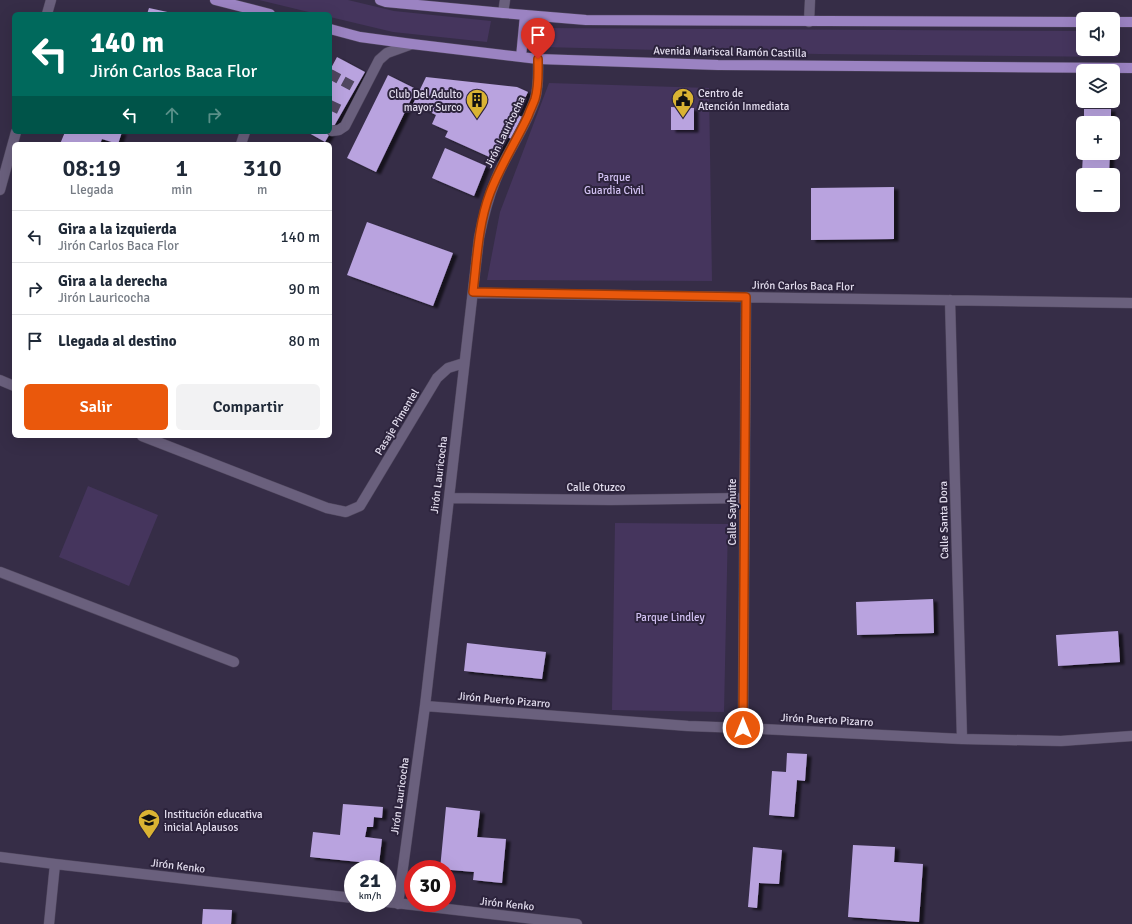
<!DOCTYPE html>
<html lang="es">
<head>
<meta charset="utf-8">
<style>
  :root { --surface:#fff; --page:#f2f2f3; --text:#1f2937; --muted:#747a83; --line:#e0e1e3; --accent:#ea580c }
  body { margin:0; font-family:Signika,sans-serif; background:var(--page); color:var(--text); height:100vh; display:flex; flex-direction:column; font-size:15px; white-space:nowrap }
  * { box-sizing:border-box; margin:0 }
  p { font-size:13px; color:var(--muted) }
  .icon { flex:none; width:22px; height:22px; fill:none; stroke:currentColor; stroke-width:2; stroke-linecap:round; stroke-linejoin:round }
  .map { position:relative; flex:1; overflow:hidden }
  .drawer { position:absolute; left:12px; top:142px; width:320px; height:296px; display:flex; flex-direction:column; background:var(--surface); border-radius:6px; box-shadow:0 4px 16px #0002 }
  .drawer>* { flex:none }
  .hud { position:absolute; left:12px; top:12px; width:320px; height:122px; border-radius:6px; box-shadow:0 4px 16px #0002; background:#00695c; color:#fff; overflow:hidden }
  .buttons { position:absolute; left:1076px; top:12px; display:grid; gap:8px }
  .buttons a { display:grid; place-items:center; width:44px; height:44px; border-radius:6px; background:var(--surface); box-shadow:0 4px 16px #0002; font-size:20px }
  .speed { position:absolute; left:344px; top:860px; display:flex; gap:8px; font-size:20px; font-weight:700; text-align:center }
  .speed>* { display:grid; place-content:center; width:52px; height:52px; border-radius:50%; background:var(--surface); box-shadow:0 4px 16px #0002; line-height:1 }
  .speed small { font-size:10px; font-weight:400 }
  .speed .limit { border:6px solid #d22; background:#fff; color:#111 }
  .pin { position:absolute; display:grid; place-items:center; width:34px; height:34px; color:#fff; margin:-41px -17px; border-radius:50% 50% 50% 0; rotate:-45deg; box-shadow:0 0 4px #0007 }
  .pin .icon { rotate:45deg }
  .me { position:absolute; width:44px; margin:-22px; rotate:0deg; stroke-linejoin:round; filter:drop-shadow(0 0 3px #0008) }
  .turn { display:flex; align-items:center; gap:14px; height:84px; padding:0 12px; font-size:18px }
  .turn .icon { width:52px; height:52px; stroke-width:2.5 }
  .turn b { display:block; font-size:28px; line-height:34px }
  .lanes { display:flex; align-items:center; height:38px; padding:0 12px; background:#0003; justify-content:center; gap:20px; direction:ltr }
  .lanes .off { opacity:.35 }
  .eta { display:flex; justify-content:space-evenly; align-items:center; height:68px; text-align:center }
  .eta b { font-size:24px; font-weight:600; line-height:28px }
  .button { display:flex; gap:8px; margin-top:auto; padding:8px 12px }
  .button a { flex:1; height:46px; border-radius:6px; background:var(--accent); color:#fff; font-size:16px; font-weight:600; line-height:46px; text-align:center }
  .button a+a { background:var(--page); color:var(--text) }
  ul { padding:0; list-style:none }
  li { display:flex; align-items:center; gap:12px; height:52px; padding:0 12px; border-top:1px solid var(--line) }
  li div { flex:1 }
  li b { display:block; font-size:15px }
  li em { font-style:normal }
  .map>svg:first-child { display:block }
  .green { fill:#45355d }
  .building { fill:#b9a3df; filter:url(#shadow) }
  .lines { fill:none; stroke-linecap:round; stroke-linejoin:round }
  .minor-tunnel { stroke:#504760; stroke-width:10; stroke-dasharray:10 5; stroke-linecap:butt }
  .minor-casing { stroke:#51485f; stroke-width:11 }
  .major-casing { stroke:#51485f; stroke-width:11 }
  .minor { stroke:#6a607d; stroke-width:10 }
  .major { stroke:#9b83c2; stroke-width:10 }
  .route-casing { stroke:#983908; stroke-width:10 }
  .route { stroke:#ea580c; stroke-width:7 }
  .labels { text-anchor:middle; dominant-baseline:central; stroke-width:4; stroke-linejoin:round; paint-order:stroke }
  .street-label { font-size:11px; fill:#e3ddee; stroke:#2c233c }
  .poi-label { font-size:11px; fill:#e3ddee; stroke:#2c233c; text-anchor:start }
  .park-label { font-size:11px; fill:#d3c2f3; stroke:#2c233c }
</style>
</head>
<body>
<div class="map">
<svg width="1132" height="924" viewBox="0 0 1132 924">
  <defs>
    <filter id="shadow"><feDropShadow dx="4.5" dy="2.5" stdDeviation="1" flood-color="#0009"/></filter>
  </defs>
  <rect width="100%" height="100%" fill="#362d47"/>
  <!-- green -->
  <path class="green" d="M 259,0 L 348,0 L 394,11 L 491,21 L 487,42 L 393,32 L 330,17 L 330,14 L 317,14 Z
    M 543,28 L 1083,31 L 1083,49 L 1113,49 L 1113,31 L 1119,31 L 1118,57 L 818,54 L 543,47 Z
    M 549,83 L 709,88 L 712,281 L 487,280 L 500,212 Z
    M 88,486 L 158,515 L 129,586 L 59,557 Z
    M 615,523 L 728,524 L 724,712 L 612,710 Z"/>
  <!-- building -->
  <path class="building" d="M 149,8 L 172,13 L 172,14 L 147,14 Z
    M 337,57 L 365,72 L 325,142 L 307,132 L 330,132 L 330,70 Z
    M 388,75 L 416,89 L 376,172 L 347,158 Z
    M 426,77 L 517,87 L 528,92 L 517,115 L 523,117 L 512,139 L 507,137 L 496,160 L 445,137 L 448,131 L 432,124 L 436,115 L 413,104 Z
    M 671,107 L 694,108 L 694,130 L 671,130 Z
    M 1084,109 L 1111,109 L 1111,123 L 1084,123 Z
    M 65,132 L 122,132 L 118,144 L 102,139 L 100,144 L 60,144 Z
    M 445,148 L 486,166 L 474,196 L 432,178 Z
    M 1083,153 L 1110,153 L 1109,173 L 1082,172 Z
    M 894,187 L 894,239 L 811,240 L 811,188 Z
    M 367,222 L 453,253 L 433,306 L 347,275 Z
    M 933,599 L 934,633 L 857,635 L 856,602 Z
    M 1118,631 L 1120,662 L 1058,666 L 1056,635 Z
    M 467,643 L 546,652 L 542,679 L 464,671 Z
    M 787,753 L 807,754 L 805,781 L 797,780 L 794,817 L 769,815 L 772,771 L 786,772 Z
    M 343,804 L 383,807 L 382,818 L 374,817 L 373,827 L 367,827 L 365,837 L 382,839 L 379,864 L 310,857 L 313,832 L 340,835 Z
    M 446,807 L 480,811 L 477,837 L 506,839 L 502,883 L 473,880 L 474,872 L 440,869 Z
    M 853,845 L 895,847 L 894,862 L 923,864 L 919,922 L 848,917 Z
    M 753,847 L 782,850 L 779,884 L 759,883 L 757,908 L 748,907 Z
    M 203,909 L 232,910 L 231,924 L 202,924 Z"/>
  <g class="lines">
    <!-- minor-tunnel -->
    <path class="minor-tunnel" d="M 330,74 L 356,88
      M 330,105 L 343,111"/>
    <!-- minor casing -->
    <g class="minor-casing">
      <path id="minor" d="M 503,13 L 505,0
        M 47,14 L 51,0
        M 809,22 L 810,0
        M 332,131 L 339,130 L 345,126 L 379,60 L 387,53 L 412,44
        M 241,144 L 245,132
        M 0,190 L 16,132
        M 473,293 L 1132,303
        M 950,300 L 962,739
        M 0,380 L 14,386
        M 142,436 L 327,508 L 346,512 L 360,506 L 437,378 L 448,368 L 464,363
        M 449,498 L 611,500 L 744,498
        M 0,572 L 234,662
        M 425,706 L 688,726 L 743,728 L 962,739 L 1061,741 L 1132,736
        M 743,728 L 746,297
        M 0,857 L 55,864 L 353,898
        M 387,902 L 577,924
        M 398,904 L 425,706 L 479,238 C 483,218 488,198 496,179 C 507,152 526,127 535,99 C 539,86 538,72 538,59
        M 49,924 L 55,864"/>
    </g>
    <!-- major casing -->
    <g class="major-casing">
      <path id="major" d="M 215,0 L 270,14
        M 380,0 L 386,2 L 503,13 L 586,20 L 1083,22
        M 1113,22 L 1132,22
        M 330,29 L 360,37 L 412,44 L 538,59 L 718,65 L 1132,68
        M 521,57 L 525,15"/>
    </g>
    <!-- minor -->
    <use href="#minor" class="minor"/>
    <!-- major -->
    <use href="#major" class="major"/>
  </g>
  <g class="lines">
    <!-- route casing -->
    <g class="route-casing">
      <path id="route" d="M 538,59 C 538,72 539,86 535,99 C 533,105 530,110 528,116 C 516,142 500,166 490,193 C 478,225 477,259 473,292 L 746,297 L 743,728"/>
    </g>
    <!-- route -->
    <use href="#route" class="route"/>
  </g>
  <!-- icons -->
  <defs>
    <g id="civic-pin" transform="scale(1.15)"><path d="M0 17L-7.5 6A9.5 9.5 0 1 1 7.5 6Z" fill="#dab333" stroke="#2c233c"/><path d="M-.6-6.5H3V-4.5H.6V-3L4-1V1h2V6H-6V1h2V-1L-.6-3ZM-1.2 2.5V6h2.4V2.5Z" fill="#111"/></g>
    <g id="building-pin" transform="scale(1.15)"><path d="M0 17L-7.5 6A9.5 9.5 0 1 1 7.5 6Z" fill="#dab333" stroke="#2c233c"/><path d="M-4-6H4V6H1V3H-1V6H-4ZM-2.5-4.3h1.7v1.8h-1.7ZM.8-4.3h1.7v1.8H.8ZM-2.5-1h1.7V.8h-1.7ZM.8-1h1.7V.8H.8Z" fill="#111"/></g>
    <g id="school-pin" transform="scale(1.15)"><path d="M0 17L-7.5 6A9.5 9.5 0 1 1 7.5 6Z" fill="#dab333" stroke="#2c233c"/><path d="M0-5L7-2L0 1L-7-2ZM-4 1L0 2.5L4 1V4Q0 6-4 4Z" fill="#111"/></g>
  </defs>
  <g fill-rule="evenodd">
    <use href="#civic-pin" x="683" y="99"/>
    <use href="#building-pin" x="477" y="100"/>
    <use href="#school-pin" x="149" y="820"/>
  </g>
  <g class="labels">
    <!-- street labels -->
    <g class="street-label">
      <text transform="translate(730 52) rotate(1)">Avenida Mariscal Ramón Castilla</text>
      <text transform="translate(505 132) rotate(-64)">Jirón Lauricocha</text>
      <text transform="translate(803 286) rotate(1)">Jirón Carlos Baca Flor</text>
      <text transform="translate(397 422) rotate(-59)">Pasaje Pimentel</text>
      <text transform="translate(439 475) rotate(-83)">Jirón Lauricocha</text>
      <text x="596" y="487">Calle Otuzco</text>
      <text transform="translate(732 512) rotate(-90)">Calle Sayhuite</text>
      <text transform="translate(944 520) rotate(-91)">Calle Santa Dora</text>
      <text transform="translate(504 700) rotate(5)">Jirón Puerto Pizarro</text>
      <text transform="translate(827 720) rotate(3)">Jirón Puerto Pizarro</text>
      <text transform="translate(400 796) rotate(-82)">Jirón Lauricocha</text>
      <text transform="translate(178 866) rotate(7)">Jirón Kenko</text>
      <text transform="translate(507 904) rotate(6)">Jirón Kenko</text>
    </g>
    <!-- poi labels -->
    <g class="poi-label">
      <text x="698" y="93">Centro de<tspan x="698" dy="13">Atención Inmediata</tspan></text>
      <text x="462" y="94" text-anchor="end">Club Del Adulto<tspan x="462" dy="13">mayor Surco</tspan></text>
      <text x="164" y="814">Institución educativa<tspan x="164" dy="13">inicial Aplausos</tspan></text>
    </g>
    <!-- park labels -->
    <g class="park-label">
      <text x="614" y="177">Parque<tspan x="614" dy="13">Guardia Civil</tspan></text>
      <text x="670" y="617">Parque Lindley</text>
    </g>
  </g>
</svg>
<div class="buttons">
<a><svg class="icon" aria-label="sound" viewBox="0 0 24 24"><path d="M4 9h4l5-4v14l-5-4H4zM17 9q2 3 0 6"/></svg></a>
<a><svg class="icon" aria-label="layers" viewBox="0 0 24 24"><path d="M12 4l9 5-9 5-9-5zM3 14l9 5 9-5"/></svg></a>
<a>+</a>
<a>−</a>
</div>
<div class="speed"><div>21<small>km/h</small></div><div class="limit">30</div></div>
<div class="pin" style="left:538px;top:59px;background:#d93025"><svg class="icon" aria-label="arrive" viewBox="0 0 24 24"><path d="M6 21V4h12l-3 4 3 4H6"/></svg></div>
<svg class="me" style="left:743px;top:728px" viewBox="-20 -20 40 40"><circle r="17" fill="#ea580c" stroke="#fff" stroke-width="3"/><path d="M0-11L8 9 0 5-8 9z" fill="#fff"/></svg>
<div class="hud">
<div class="turn"><svg class="icon" aria-label="left" viewBox="0 0 24 24"><path d="M17 20v-9H6M10 6l-5 5 5 5"/></svg><div><b>140 m</b>Jirón Carlos Baca Flor</div></div>
<div class="lanes"><svg class="icon" aria-label="left" viewBox="0 0 24 24"><path d="M17 20v-9H6M10 6l-5 5 5 5"/></svg><svg class="icon off" aria-label="ahead" viewBox="0 0 24 24"><path d="M12 20V5M6 11l6-6 6 6"/></svg><svg class="icon off" aria-label="right" viewBox="0 0 24 24"><path d="M7 20v-9h11M14 6l5 5-5 5"/></svg></div>
</div>
<section class="drawer">
<div class="eta">
<div><b>08:19</b><p>Llegada</p></div>
<div><b>1</b><p>min</p></div>
<div><b>310</b><p>m</p></div>
</div>
<ul>
<li><svg class="icon" aria-label="left" viewBox="0 0 24 24"><path d="M17 20v-9H6M10 6l-5 5 5 5"/></svg><div><b>Gira a la izquierda</b><p>Jirón Carlos Baca Flor</p></div><em>140 m</em></li>
<li><svg class="icon" aria-label="right" viewBox="0 0 24 24"><path d="M7 20v-9h11M14 6l5 5-5 5"/></svg><div><b>Gira a la derecha</b><p>Jirón Lauricocha</p></div><em>90 m</em></li>
<li><svg class="icon" aria-label="arrive" viewBox="0 0 24 24"><path d="M6 21V4h12l-3 4 3 4H6"/></svg><div><b>Llegada al destino</b></div><em>80 m</em></li>
</ul>
<div class="button"><a>Salir</a><a>Compartir</a></div>
</section>
</div>
</body>
</html>
